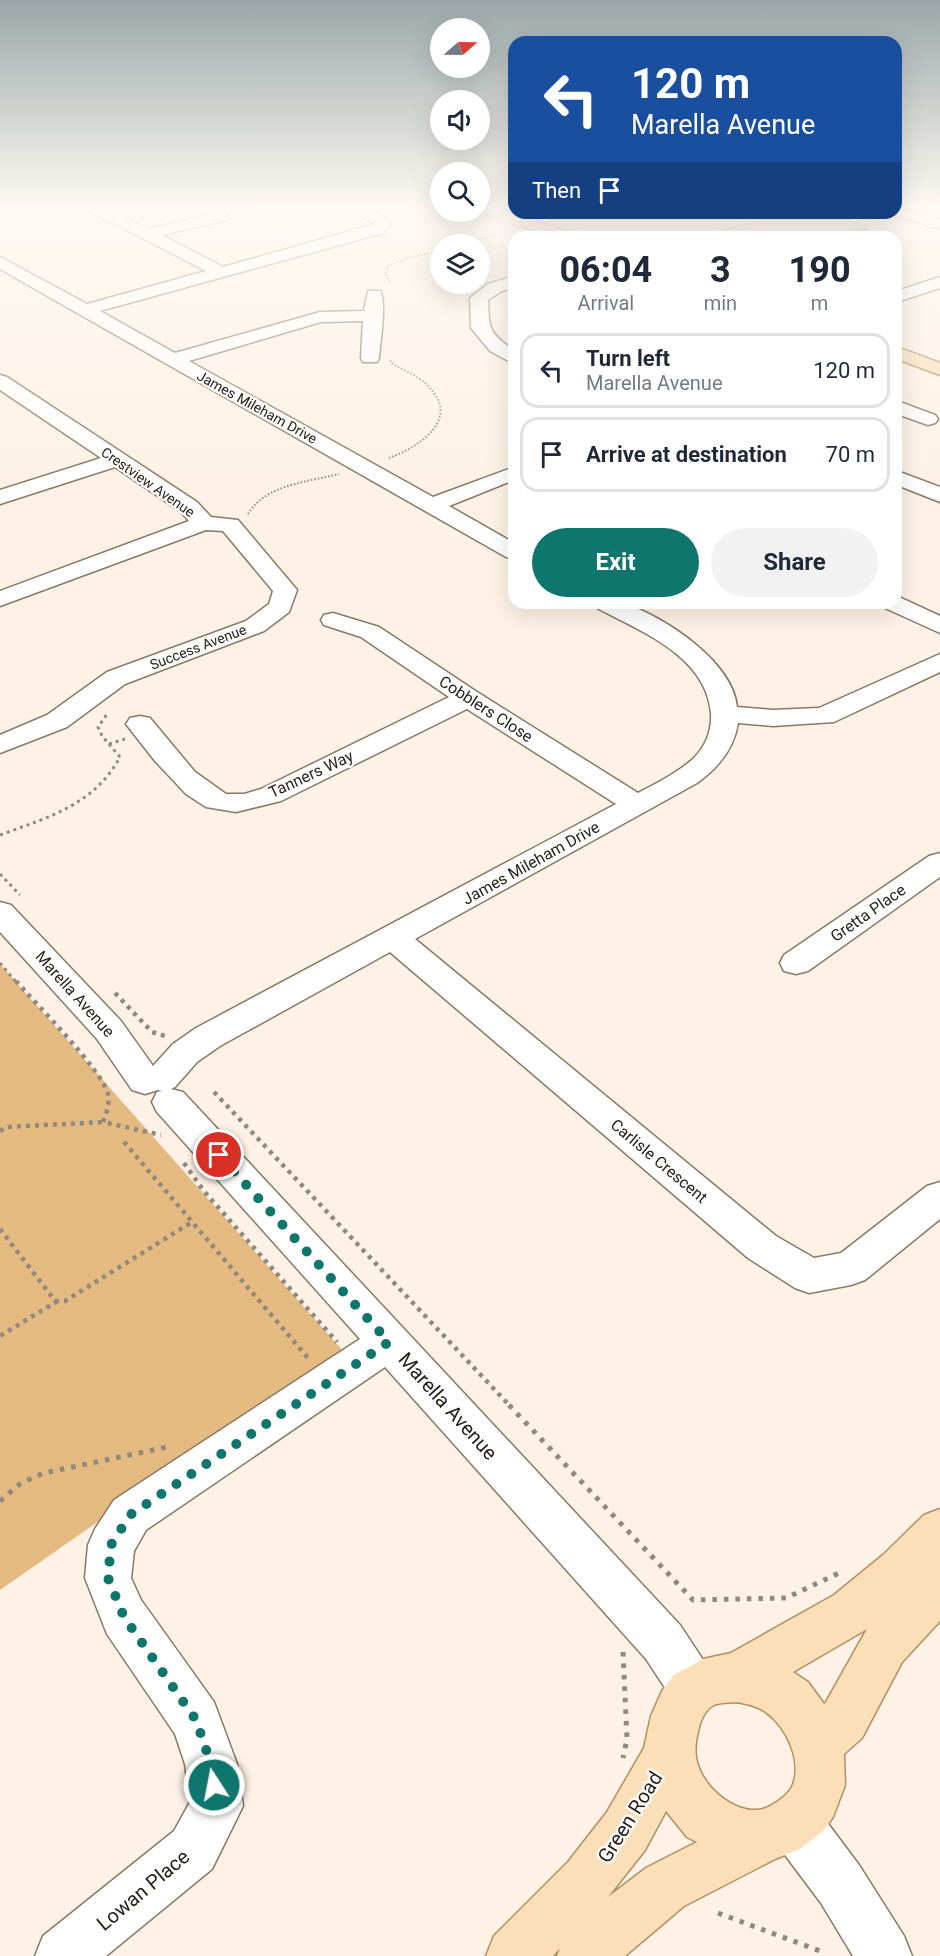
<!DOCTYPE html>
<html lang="en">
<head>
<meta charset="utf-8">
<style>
  :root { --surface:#fff; --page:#f2f2f3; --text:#1f2937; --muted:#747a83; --line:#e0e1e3; --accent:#0f766e }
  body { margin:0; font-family:Roboto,sans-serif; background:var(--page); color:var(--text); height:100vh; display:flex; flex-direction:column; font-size:22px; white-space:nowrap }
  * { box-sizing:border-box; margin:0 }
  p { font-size:20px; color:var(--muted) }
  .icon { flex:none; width:33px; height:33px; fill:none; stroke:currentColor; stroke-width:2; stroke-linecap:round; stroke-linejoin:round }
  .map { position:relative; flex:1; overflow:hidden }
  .panel { position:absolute; left:508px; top:231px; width:394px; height:378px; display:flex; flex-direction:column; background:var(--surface); border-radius:18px; box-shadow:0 6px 24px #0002 }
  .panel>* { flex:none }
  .banner { position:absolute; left:508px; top:36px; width:394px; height:183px; border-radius:18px; box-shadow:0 6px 24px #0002; background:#1a4fa0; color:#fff; overflow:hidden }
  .needle { width:39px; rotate:70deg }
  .tools { position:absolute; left:430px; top:18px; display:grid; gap:12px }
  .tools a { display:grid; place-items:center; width:60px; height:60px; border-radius:50%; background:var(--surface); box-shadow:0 6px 24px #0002; font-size:30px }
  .pin { position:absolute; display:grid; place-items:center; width:51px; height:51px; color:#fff; margin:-26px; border:3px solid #fff; border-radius:50%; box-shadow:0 2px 6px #0007 }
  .me { position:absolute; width:66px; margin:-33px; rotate:349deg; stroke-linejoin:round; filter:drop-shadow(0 0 4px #0008) }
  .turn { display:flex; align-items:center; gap:21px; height:126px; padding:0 24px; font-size:27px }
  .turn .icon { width:78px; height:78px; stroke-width:2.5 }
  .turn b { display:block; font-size:42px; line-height:51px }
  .then { display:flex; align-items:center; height:57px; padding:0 24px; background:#0003; gap:12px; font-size:22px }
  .eta { display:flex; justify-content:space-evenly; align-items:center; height:102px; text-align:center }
  .eta b { font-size:36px; font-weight:700; line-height:42px }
  .button { display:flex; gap:12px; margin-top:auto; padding:12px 24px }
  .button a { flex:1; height:69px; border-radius:36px; background:var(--accent); color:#fff; font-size:24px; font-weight:700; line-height:69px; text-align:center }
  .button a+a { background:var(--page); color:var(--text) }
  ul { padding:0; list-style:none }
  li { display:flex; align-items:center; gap:18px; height:75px; margin:0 12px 9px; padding:0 12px; border:3px solid var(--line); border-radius:18px }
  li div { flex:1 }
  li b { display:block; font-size:22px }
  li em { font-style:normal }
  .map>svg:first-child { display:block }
  .green { fill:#e5ba80 }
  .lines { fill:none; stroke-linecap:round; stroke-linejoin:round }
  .minor-casing { stroke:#887965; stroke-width:3 }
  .major-casing { stroke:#b08f63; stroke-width:3 }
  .path-far3 { stroke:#91887e; stroke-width:2; stroke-dasharray:1.5 2; stroke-linecap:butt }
  .path-far2 { stroke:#91887e; stroke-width:3; stroke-dasharray:3 4; stroke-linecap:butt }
  .path-far1 { stroke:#91887e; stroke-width:4.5; stroke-dasharray:4 5; stroke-linecap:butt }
  .path { stroke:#91887e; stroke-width:5; stroke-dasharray:4.5 7; stroke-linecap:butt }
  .minor { fill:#fff; fill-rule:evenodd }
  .major { fill:#fbdfb9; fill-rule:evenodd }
  .shaded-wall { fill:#a79b8b }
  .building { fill:#eeddc6; stroke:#a79b8b; stroke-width:1.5 }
  .route { stroke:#0f766e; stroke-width:10; stroke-dasharray:0 18 }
  .labels { text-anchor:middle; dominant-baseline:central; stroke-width:4.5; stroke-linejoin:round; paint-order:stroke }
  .far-street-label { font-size:14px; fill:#28221a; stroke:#fff }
  .street-label { font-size:16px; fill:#28221a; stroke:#fff }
  .near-street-label { font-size:20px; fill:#28221a; stroke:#fff }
</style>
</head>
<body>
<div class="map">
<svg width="940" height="1956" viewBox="0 0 940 1956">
  <rect width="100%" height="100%" fill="#fdf2e5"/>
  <!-- green -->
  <path class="green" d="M 0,964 L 343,1351 L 0,1590 Z"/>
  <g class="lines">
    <!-- minor casing -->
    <g class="minor-casing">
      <path id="minor" d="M 82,207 L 102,207 L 149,229 L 221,212 L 226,214 L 229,217 L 226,220 L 162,235 L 223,267 L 375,224 L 343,207 C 362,207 379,208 391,225 L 383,233 L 100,311 L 175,353 L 320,312 L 364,311 L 368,291 L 380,291 C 387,302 380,344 379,358 L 377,362 L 363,362 L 361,358 L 363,321 L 321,322 L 189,361 L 433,497 L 514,467 L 514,480 L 449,506 L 514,543 L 514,559 L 506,557 L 0,269 L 0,257 L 87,304 L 206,271 Z
        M 897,207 L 940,219 L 940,229 L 892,214 L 897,213 Z
        M 514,276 L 514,287 L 500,292 L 488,300 C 489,328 489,334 514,350 L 514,364 L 490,351 L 471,328 L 470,298 L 488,284 Z
        M 940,277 L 940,288 L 897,302 L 897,291 Z
        M 0,375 L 7,377 L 197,502 L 211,517 L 238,520 L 297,590 L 289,612 L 264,631 L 125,684 L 67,727 L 0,753 L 0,735 L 47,715 L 107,672 L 246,621 L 269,604 L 273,591 L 223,531 L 206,530 L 0,606 L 0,591 L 189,521 L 181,512 L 115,467 L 0,504 L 0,490 L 101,458 L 0,390 Z
        M 897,401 L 935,415 L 938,419 L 935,423 L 928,425 L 897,414 Z
        M 897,471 L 940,487 L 940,502 L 897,485 Z
        M 897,596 L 940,616 L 940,633 L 885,608 L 882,603 L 897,603 Z
        M 594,603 C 604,603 617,601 626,604 C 666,618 733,662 737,707 L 773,710 L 819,708 L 940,654 L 940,672 L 834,722 L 773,726 L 738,723 C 734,749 718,768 697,783 L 415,939 L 776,1236 L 814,1258 L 841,1253 L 927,1186 L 940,1182 L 940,1219 L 865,1280 L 851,1285 L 809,1293 L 795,1288 L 748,1258 L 390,952 L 220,1046 L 197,1062 L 175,1087 L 171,1089 L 183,1092 L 680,1625 L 711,1672 L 719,1689 L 711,1706 L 694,1714 L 677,1706 L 646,1659 L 385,1367 L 146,1530 L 134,1551 L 131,1578 L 141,1600 L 214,1702 L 237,1764 L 243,1806 L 212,1869 L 106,1956 L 35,1956 L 43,1936 L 174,1831 L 190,1802 L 185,1764 L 175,1734 L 107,1634 L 85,1578 L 88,1545 L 95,1529 L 114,1500 L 360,1339 L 157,1112 L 152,1102 L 157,1092 L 162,1091 L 158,1090 L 145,1094 L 132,1090 L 97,1039 L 0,932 L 0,902 L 11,905 L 121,1021 L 153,1066 L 173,1044 L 196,1028 L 616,804 L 467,709 L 281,801 L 236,812 L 206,807 L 186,794 L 155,761 L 126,724 L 130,718 L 140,716 L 150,718 L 195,772 L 226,794 L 244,794 L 261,789 L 449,697 L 361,637 L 324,625 L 321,620 L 324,615 L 333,613 L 379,627 L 477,692 L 638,793 C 657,783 677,773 693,759 C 706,746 712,731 711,713 C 706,656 642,632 597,608 Z
        M 940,853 L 940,877 L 808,971 L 796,974 L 784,971 L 780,963 L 784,955 L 929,856 Z
        M 795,1798 L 814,1805 L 859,1865 L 904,1936 L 912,1956 L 853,1956 L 821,1903 L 776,1843 L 769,1824 L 776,1805 Z"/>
    </g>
    <!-- major casing -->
    <g class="major-casing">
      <path id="major" d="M 480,207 L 497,207 L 574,234 L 576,237 L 553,237 L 479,212 Z
        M 897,347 L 940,363 L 940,375 L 897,359 Z
        M 940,1509 L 940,1621 L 902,1662 L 862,1738 L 844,1754 L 845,1785 L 833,1817 L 824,1830 L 800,1849 L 775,1859 L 684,1906 L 625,1956 L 557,1956 L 560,1948 L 553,1956 L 486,1956 L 494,1936 L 568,1862 L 607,1812 L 644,1748 L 651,1716 L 662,1691 L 674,1675 L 703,1659 L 731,1653 L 834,1595 L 883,1555 L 924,1515 ZM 867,1629 L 826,1702 L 824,1704 L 808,1682 L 793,1672 ZM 737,1702 C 747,1704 758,1706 767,1713 C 787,1728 803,1762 792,1787 C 788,1794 779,1801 772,1805 C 746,1822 708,1793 699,1768 C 694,1756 695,1743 698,1732 C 700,1722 704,1710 714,1705 C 721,1702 730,1703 737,1702 ZM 666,1811 L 687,1837 L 697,1842 L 646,1868 L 608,1897 L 645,1850 Z"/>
    </g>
    <!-- path-far3 -->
    <path class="path-far3" d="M 461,244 L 501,233
      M 390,282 L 385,274 L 388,266 L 407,258 L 441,251
      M 389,458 C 419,447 463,419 427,385 C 417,375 403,370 391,363 L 390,360
      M 248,514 C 266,484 308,482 339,474"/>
    <!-- path-far2 -->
    <path class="path-far2" d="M 109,744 L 125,739
      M 0,835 C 49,817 94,805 120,757 L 102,736 L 98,727 L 107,714
      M 0,874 L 20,895
      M 0,963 L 17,983"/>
    <!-- path-far1 -->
    <path class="path-far1" d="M 16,981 C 36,1004 102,1070 108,1094 C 110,1104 106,1114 103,1122 L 161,1135
      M 115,993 L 152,1032 L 165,1036
      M 214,1092 L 511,1407
      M 0,1131 L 7,1127 L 103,1122
      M 124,1142 L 308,1358
      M 184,1163 L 203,1190 L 337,1342
      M 0,1229 L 56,1302 L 0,1336
      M 55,1301 L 65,1301 L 192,1222"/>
    <!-- path -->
    <path class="path" d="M 509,1405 L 693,1600 L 786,1598 L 841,1572
      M 0,1501 L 21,1483 L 44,1473 L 172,1446
      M 623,1652 L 627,1739 L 623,1758
      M 718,1913 L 820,1951"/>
    <!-- minor -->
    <use href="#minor" class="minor"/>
    <!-- major -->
    <use href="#major" class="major"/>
  </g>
  <!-- shaded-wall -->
  <path class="shaded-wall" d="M 868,226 L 867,237 L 836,237 Z"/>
  <!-- building -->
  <path class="building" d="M 779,213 L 827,213 L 868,226 L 836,237 L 702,237 Z"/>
  <!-- sky -->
  <linearGradient id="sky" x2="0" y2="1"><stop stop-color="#9aa7a8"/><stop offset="0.43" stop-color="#fef9f3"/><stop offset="1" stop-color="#fef9f3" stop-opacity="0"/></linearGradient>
  <rect width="940" height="481" fill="url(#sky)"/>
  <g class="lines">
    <!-- route -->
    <path class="route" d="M 214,1785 L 211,1764 L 196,1720 L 124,1617 L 108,1578 L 111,1545 L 130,1515 L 389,1342 L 219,1155"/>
  </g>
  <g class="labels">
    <!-- far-street labels -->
    <g class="far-street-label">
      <text transform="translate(257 407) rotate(29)">James Mileham Drive</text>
      <text transform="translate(148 482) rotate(35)">Crestview Avenue</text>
      <text transform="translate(198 647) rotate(-21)">Success Avenue</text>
    </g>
    <!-- street labels -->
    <g class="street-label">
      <text transform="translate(486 709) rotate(33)">Cobblers Close</text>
      <text transform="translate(311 774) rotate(-25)">Tanners Way</text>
      <text transform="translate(531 863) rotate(-29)">James Mileham Drive</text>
      <text transform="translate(868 913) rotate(-35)">Gretta Place</text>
      <text transform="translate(75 994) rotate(48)">Marella Avenue</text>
      <text transform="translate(659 1161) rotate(40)">Carlisle Crescent</text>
    </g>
    <!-- near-street labels -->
    <g class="near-street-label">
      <text transform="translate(448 1406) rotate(48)">Marella Avenue</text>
      <text transform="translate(630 1817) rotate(-58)">Green Road</text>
      <text transform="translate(143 1890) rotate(-40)">Lowan Place</text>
    </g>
  </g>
</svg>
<div class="tools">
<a><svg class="needle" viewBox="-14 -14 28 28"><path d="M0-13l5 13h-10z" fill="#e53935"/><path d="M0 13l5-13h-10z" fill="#747a83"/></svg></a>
<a><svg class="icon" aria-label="sound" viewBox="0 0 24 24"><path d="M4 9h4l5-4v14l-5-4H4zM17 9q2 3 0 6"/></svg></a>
<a><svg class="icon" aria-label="search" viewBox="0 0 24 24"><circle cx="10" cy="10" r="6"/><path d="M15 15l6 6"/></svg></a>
<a><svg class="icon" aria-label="layers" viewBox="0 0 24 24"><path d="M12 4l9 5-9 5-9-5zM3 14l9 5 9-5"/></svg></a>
</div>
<div class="pin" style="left:219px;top:1155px;background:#d93025"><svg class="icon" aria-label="arrive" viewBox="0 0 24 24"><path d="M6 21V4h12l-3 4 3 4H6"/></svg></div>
<svg class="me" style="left:214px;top:1785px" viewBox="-20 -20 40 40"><circle r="17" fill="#0f766e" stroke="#fff" stroke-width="3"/><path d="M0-11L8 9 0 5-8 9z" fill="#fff"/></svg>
<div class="banner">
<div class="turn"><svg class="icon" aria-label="left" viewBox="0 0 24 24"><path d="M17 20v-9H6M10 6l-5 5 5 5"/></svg><div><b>120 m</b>Marella Avenue</div></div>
<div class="then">Then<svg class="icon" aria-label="arrive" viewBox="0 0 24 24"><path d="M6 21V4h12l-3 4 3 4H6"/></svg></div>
</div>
<section class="panel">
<div class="eta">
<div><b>06:04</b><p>Arrival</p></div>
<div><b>3</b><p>min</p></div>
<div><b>190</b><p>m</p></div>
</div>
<ul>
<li><svg class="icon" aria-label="left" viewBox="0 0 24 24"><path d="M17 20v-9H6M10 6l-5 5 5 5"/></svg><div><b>Turn left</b><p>Marella Avenue</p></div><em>120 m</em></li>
<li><svg class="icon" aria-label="arrive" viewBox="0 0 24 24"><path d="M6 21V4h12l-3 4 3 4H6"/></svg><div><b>Arrive at destination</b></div><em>70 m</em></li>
</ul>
<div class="button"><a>Exit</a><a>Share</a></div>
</section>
</div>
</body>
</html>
